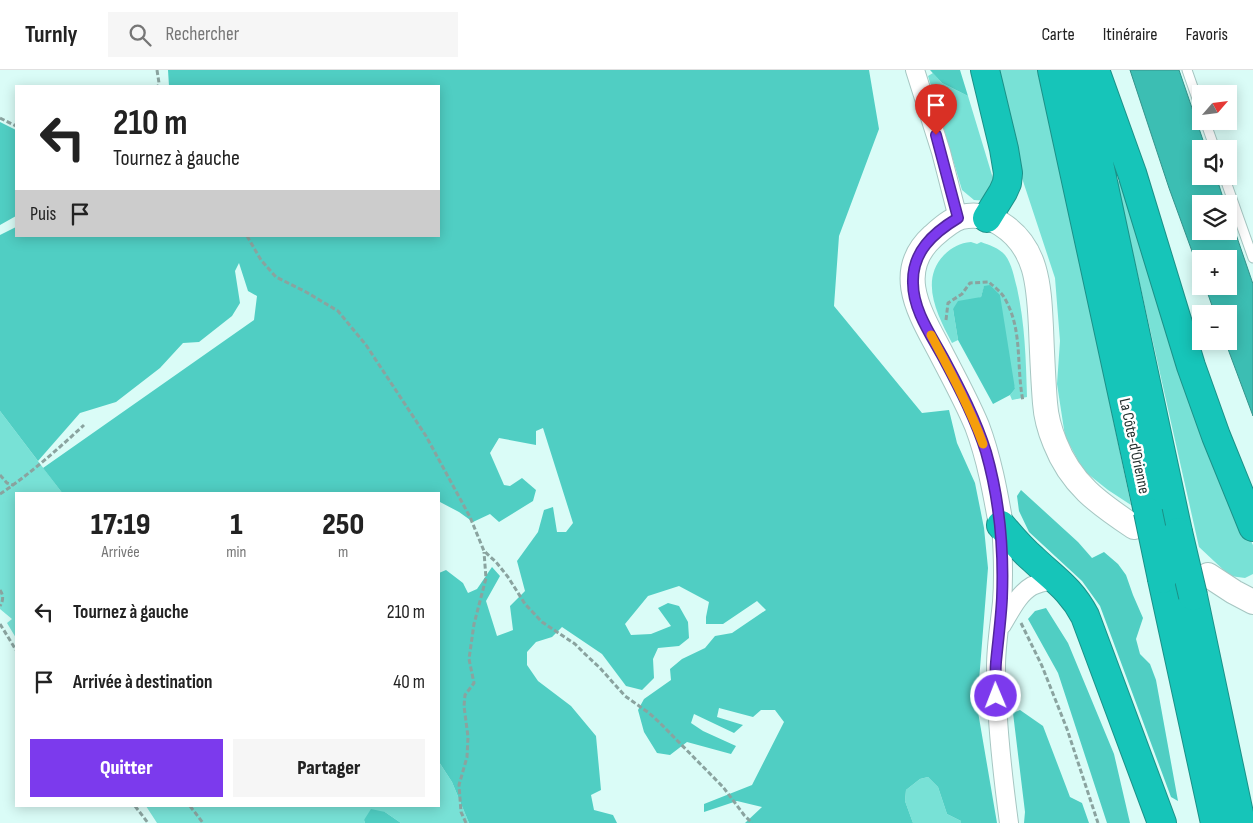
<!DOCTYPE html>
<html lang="fr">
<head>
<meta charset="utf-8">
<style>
  :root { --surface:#fff; --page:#f6f6f6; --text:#222; --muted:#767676; --line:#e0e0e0; --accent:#7c3aed }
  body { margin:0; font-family:"Sofia Sans Condensed",sans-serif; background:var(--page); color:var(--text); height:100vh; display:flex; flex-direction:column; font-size:19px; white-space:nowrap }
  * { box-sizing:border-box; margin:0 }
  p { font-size:16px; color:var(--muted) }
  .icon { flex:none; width:28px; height:28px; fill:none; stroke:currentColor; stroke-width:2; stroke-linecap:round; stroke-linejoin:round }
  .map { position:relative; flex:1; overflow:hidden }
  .drawer { position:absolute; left:15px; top:422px; width:425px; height:315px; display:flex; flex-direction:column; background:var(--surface); border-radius:0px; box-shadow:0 2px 12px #0003 }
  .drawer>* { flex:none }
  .hud { position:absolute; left:15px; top:15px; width:425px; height:152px; border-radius:0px; box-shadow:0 2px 12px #0003; background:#fff; color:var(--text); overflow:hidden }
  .needle { width:32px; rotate:62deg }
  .buttons { position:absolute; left:1192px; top:15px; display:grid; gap:10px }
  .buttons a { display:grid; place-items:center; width:45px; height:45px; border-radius:0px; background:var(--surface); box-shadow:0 2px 12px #0003; font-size:25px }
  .pin { position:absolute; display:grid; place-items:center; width:42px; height:42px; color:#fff; margin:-51px -21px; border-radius:50% 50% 50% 0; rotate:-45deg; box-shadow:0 0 5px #0007 }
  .pin .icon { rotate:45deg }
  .me { position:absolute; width:55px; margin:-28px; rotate:359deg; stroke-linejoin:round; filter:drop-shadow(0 0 4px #0008) }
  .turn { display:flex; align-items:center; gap:18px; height:105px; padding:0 15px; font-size:22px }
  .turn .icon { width:65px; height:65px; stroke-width:2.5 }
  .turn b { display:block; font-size:35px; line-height:42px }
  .then { display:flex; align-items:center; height:48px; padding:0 15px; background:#0003; gap:10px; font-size:19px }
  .eta { display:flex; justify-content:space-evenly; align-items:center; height:85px; text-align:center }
  .eta b { font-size:30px; font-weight:800; line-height:35px }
  .button { display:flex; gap:10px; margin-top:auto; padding:10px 15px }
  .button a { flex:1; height:58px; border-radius:0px; background:var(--accent); color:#fff; font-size:20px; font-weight:800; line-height:58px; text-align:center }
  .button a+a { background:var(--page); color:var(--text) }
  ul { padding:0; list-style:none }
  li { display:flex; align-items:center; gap:15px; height:70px; padding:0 15px }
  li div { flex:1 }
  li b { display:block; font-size:19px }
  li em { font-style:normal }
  header { display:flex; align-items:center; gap:30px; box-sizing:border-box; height:70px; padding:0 25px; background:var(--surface); border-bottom:1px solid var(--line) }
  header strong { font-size:24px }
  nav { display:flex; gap:28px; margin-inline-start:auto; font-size:18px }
  .search { width:350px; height:45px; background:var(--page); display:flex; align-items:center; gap:12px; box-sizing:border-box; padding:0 18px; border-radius:0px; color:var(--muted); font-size:19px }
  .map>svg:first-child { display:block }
  .green { fill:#78e1d6 }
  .forest { fill:#50cec3 }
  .water { fill:#3cbeb3; stroke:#34938b }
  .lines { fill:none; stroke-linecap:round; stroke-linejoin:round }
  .service-casing { stroke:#a6c6c2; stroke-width:11 }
  .minor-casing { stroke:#a6c6c2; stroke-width:20 }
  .secondary-casing { stroke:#a6c6c2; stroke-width:26 }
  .motorway-casing { stroke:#1b9188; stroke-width:30 }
  .path { stroke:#8aa39f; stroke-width:3; stroke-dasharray:5 2.5; stroke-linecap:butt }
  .service { stroke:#fff; stroke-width:9 }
  .minor { stroke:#fff; stroke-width:18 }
  .secondary { stroke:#fff; stroke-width:24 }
  .motorway { stroke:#16c5b9; stroke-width:28 }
  .motorway-bridge-casing { stroke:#1b9188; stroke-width:30; stroke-linecap:butt }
  .motorway-bridge { stroke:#16c5b9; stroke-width:28 }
  .route-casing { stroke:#51269a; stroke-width:12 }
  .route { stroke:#7c3aed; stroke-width:9 }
  .slow { stroke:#f59e0b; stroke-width:9 }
  .labels { text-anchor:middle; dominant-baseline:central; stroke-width:5; stroke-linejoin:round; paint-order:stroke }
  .street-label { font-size:16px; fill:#23302e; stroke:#fff }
</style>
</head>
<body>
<header>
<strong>Turnly</strong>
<div class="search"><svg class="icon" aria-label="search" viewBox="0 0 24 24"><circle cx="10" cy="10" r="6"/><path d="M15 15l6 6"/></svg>Rechercher</div>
<nav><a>Carte</a><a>Itinéraire</a><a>Favoris</a></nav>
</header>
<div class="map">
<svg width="1253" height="753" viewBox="0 0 1253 753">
  <rect width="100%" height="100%" fill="#dafcf7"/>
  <!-- green -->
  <path class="green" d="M 994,0 L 1037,0 L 1060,97 L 1131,435 L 1108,420 L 1083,400 L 1065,366 L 1057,314 L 1060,271 L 1055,208 L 1020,102 Z
    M 933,3 L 942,13 L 968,26 L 995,115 L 987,131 L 974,130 L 962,120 L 928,6 Z
    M 1121,110 L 1172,282 L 1192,339 L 1214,393 L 1253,475 L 1253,504 L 1245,508 L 1230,506 L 1199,477 L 1117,112 Z
    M 971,172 L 977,174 L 981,172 C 989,175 999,178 1005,185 C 1012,194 1014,207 1017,218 C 1025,254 1026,290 1027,327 L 1012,330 L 1010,325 L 1015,319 L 984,217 L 981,227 L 953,239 L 958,270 L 952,273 C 938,246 919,211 944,185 C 952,177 960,173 971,172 Z
    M 0,341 L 63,424 L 16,424 L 16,568 L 7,553 L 12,549 L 0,539 Z
    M 439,692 L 452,712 L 469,753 L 401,753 L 385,742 L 364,750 L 365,753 L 157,753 L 146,736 L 439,736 Z
    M 928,707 L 938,717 L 947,744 L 961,751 L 961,753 L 913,753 L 905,731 L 906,720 L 920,709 Z"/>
  <!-- forest -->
  <path class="forest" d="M 168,0 L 869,0 L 879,59 L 839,166 L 834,236 L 922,343 L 949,340 L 957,373 L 975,413 L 984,458 L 988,498 L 977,636 L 997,753 L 961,753 L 961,751 L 947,744 L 938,717 L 928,707 L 920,709 L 906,720 L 905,731 L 913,753 L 745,753 L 762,737 L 737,731 L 704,742 L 704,734 L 752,715 L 784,652 L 775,640 L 761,640 L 753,647 L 719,638 L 717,647 L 743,655 L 734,663 L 694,644 L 691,653 L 703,661 L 736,676 L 731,684 L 687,672 L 670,685 L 657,683 L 644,662 L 638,640 L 644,629 L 671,610 L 670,599 L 682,589 L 705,578 L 715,566 L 732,563 L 766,540 L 757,531 L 723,554 L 706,554 L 706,547 L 709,532 L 679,516 L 648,526 L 625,554 L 631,565 L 651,564 L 671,556 L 658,538 L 668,533 L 679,536 L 688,552 L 689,568 L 679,576 L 658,578 L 653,589 L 654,608 L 642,620 L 626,616 L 602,584 L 562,557 L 552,567 L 536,572 L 527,582 L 527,595 L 538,611 L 571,636 L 596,666 L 601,720 L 591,725 L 594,740 L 613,745 L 617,753 L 469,753 L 452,712 L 439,692 L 439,503 L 446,500 L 463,513 L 468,523 L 477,519 L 492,497 L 500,506 L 486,531 L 497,566 L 513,560 L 510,536 L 525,521 L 517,491 L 538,462 L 544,440 L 553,437 L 557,462 L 566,462 L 573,453 L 543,358 L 536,361 L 536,375 L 499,368 L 490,383 L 504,415 L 510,416 L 522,408 L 536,420 L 533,431 L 499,452 L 490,444 L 473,452 L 459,442 L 440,432 L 439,433 L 439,424 L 63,424 L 43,398 L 254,250 L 257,226 L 248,221 L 239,193 L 235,201 L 240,233 L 232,246 L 199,272 L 183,273 L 160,298 L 116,332 L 80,343 L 38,391 L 0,341 L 0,165 L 16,157 L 16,166 L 439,166 L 439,16 L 169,16 Z
    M 930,0 L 960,0 L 968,26 L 942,13 Z
    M 0,52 L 16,60 L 16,146 L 0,155 Z
    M 990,215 L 1000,225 L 1015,319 L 1010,325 L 993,334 L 958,270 L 953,239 L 958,231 L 981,227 L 984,216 Z
    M 1021,420 L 1078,472 L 1092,488 L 1104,482 L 1118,494 L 1126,505 L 1133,525 L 1143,548 L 1136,569 L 1140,584 L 1150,594 L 1156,610 L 1178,731 L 1171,727 L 1100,536 L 1082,511 L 1029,462 L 1019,441 L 1017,426 Z
    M 1046,538 L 1068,573 L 1114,684 L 1130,753 L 1107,753 L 1058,603 L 1028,549 L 1035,541 Z
    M 1020,640 L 1043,656 L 1070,727 L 1082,733 L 1089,753 L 1024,753 L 1025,742 L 1013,643 Z
    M 371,739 L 385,742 L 401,753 L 365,753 L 364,750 Z"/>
  <!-- water -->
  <path class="water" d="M 1130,0 L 1179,0 L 1206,79 L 1201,79 L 1201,106 L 1216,106 L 1225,134 L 1201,134 L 1201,161 L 1229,161 L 1229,144 L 1253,214 L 1253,346 L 1225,271 L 1229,271 L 1229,244 L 1215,244 L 1205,216 L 1229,216 L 1229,189 L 1201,189 L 1201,206 L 1169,118 Z"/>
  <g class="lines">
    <!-- service casing -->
    <g class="service-casing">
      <path id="service" d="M 1187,0 L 1201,40
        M 1205,51 L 1215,79
        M 1224,106 L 1253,188"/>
    </g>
    <!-- minor casing -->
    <g class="minor-casing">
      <path id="minor" d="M 915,0 L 941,82 L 958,148
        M 1001,455 C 1003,481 1004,506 1002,532 C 1000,553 996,575 996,597 C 996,649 1002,701 1009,753
        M 1002,555 C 1010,542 1018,524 1032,516 C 1039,513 1048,511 1056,509"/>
    </g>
    <!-- secondary casing -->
    <g class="secondary-casing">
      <path id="secondary" d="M 1001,455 C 995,421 989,388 977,356 C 967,332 954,308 942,285 C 922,246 892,203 933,166 C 941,159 951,150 961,147 C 975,144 989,146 1001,154 C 1038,177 1039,218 1041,258 C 1042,283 1043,308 1045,333 C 1046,347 1050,361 1055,373 C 1071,414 1098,433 1134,457
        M 1208,505 L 1234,522 L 1253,532"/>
    </g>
    <!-- motorway casing -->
    <g class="motorway-casing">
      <path id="motorway" d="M 985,0 L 1004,79 L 1008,103 L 1007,113 L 1003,122 L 987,148
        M 1052,0 L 1148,442
        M 1079,0 L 1178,462
        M 1095,0 L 1132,103 L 1191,296 L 1216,366 L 1253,457
        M 1001,455 C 1011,467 1021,479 1033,489 C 1054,509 1071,519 1085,546 L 1162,753
        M 1162,509 L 1215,753
        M 1193,526 L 1241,753"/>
    </g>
    <!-- path -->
    <path class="path" d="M 157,0 L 159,13 L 158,16
      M 0,48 L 16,56
      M 247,166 L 261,190 L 276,207 L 306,222 L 338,241 L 366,275 L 426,366 L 470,447 L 484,481 L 496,492 L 508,507 L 525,534 L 542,552 L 575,574 L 585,584 L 600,598 L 625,626 L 649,643 L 660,653 L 723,717 L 744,745 L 752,753
      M 946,250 L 948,233 L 962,224 L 970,213 L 989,212 C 994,217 1002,222 1005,229 C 1023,260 1016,297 1023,331
      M 0,405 L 7,413 L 13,415
      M 0,424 C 30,404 57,380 84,355
      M 0,520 C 4,526 3,531 0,536
      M 1021,553 L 1042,596 L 1067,659 L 1098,753
      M 0,554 L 16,580
      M 135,736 L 148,753
      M 190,736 L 203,753
      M 466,753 L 461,742 L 459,715 L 467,687 L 468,667 L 464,636 L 465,625 L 474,613 L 469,589 L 474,554 L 486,508 L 484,482"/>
    <!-- service -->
    <use href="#service" class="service"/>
    <!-- minor -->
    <use href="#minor" class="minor"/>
    <!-- secondary -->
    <use href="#secondary" class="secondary"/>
    <!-- motorway -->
    <use href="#motorway" class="motorway"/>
    <!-- motorway-bridge casing -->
    <g class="motorway-bridge-casing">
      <path id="motorway-bridge" d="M 1148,442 L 1162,509
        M 1178,462 L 1193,526"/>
    </g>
    <!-- motorway-bridge -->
    <use href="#motorway-bridge" class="motorway-bridge"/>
  </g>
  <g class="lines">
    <!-- route casing -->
    <g class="route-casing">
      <path id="route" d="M 936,65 L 958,148 C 933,163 912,182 913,213 C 913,240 931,265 944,289 C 960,319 976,350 986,382 C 1000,431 1004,477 1002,528 C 1001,549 998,571 996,592 C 995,603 996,615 996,626"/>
    </g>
    <!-- route -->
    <use href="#route" class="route"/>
    <!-- slow -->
    <path class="slow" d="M 931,265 C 950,301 969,336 983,374"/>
  </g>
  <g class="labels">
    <!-- street labels -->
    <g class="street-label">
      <text transform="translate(1134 376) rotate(78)">La Côte-d'Orienne</text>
    </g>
  </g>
</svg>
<div class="buttons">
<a><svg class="needle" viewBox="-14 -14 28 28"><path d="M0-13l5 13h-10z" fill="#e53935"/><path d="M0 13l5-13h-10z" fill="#767676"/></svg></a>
<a><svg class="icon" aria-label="sound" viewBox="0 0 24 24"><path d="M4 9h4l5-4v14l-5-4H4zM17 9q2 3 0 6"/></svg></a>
<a><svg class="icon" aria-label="layers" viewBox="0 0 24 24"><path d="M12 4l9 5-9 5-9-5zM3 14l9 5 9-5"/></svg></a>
<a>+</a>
<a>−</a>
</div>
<div class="pin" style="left:936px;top:65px;background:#d93025"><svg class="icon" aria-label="arrive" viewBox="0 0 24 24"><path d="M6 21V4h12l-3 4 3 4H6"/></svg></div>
<svg class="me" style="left:996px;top:626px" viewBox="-20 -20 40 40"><circle r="17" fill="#7c3aed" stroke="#fff" stroke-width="3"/><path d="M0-11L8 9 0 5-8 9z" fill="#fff"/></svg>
<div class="hud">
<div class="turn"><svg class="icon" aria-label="left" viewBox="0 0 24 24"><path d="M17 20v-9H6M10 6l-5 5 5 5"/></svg><div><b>210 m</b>Tournez à gauche</div></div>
<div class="then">Puis<svg class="icon" aria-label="arrive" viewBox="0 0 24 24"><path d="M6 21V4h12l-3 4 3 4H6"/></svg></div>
</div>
<section class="drawer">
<div class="eta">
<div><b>17:19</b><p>Arrivée</p></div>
<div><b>1</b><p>min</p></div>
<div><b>250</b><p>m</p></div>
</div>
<ul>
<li><svg class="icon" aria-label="left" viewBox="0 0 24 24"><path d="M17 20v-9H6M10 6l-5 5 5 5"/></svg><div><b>Tournez à gauche</b></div><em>210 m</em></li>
<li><svg class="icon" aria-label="arrive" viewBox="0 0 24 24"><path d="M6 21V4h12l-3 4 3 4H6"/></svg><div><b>Arrivée à destination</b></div><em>40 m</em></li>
</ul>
<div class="button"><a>Quitter</a><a>Partager</a></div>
</section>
</div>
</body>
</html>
